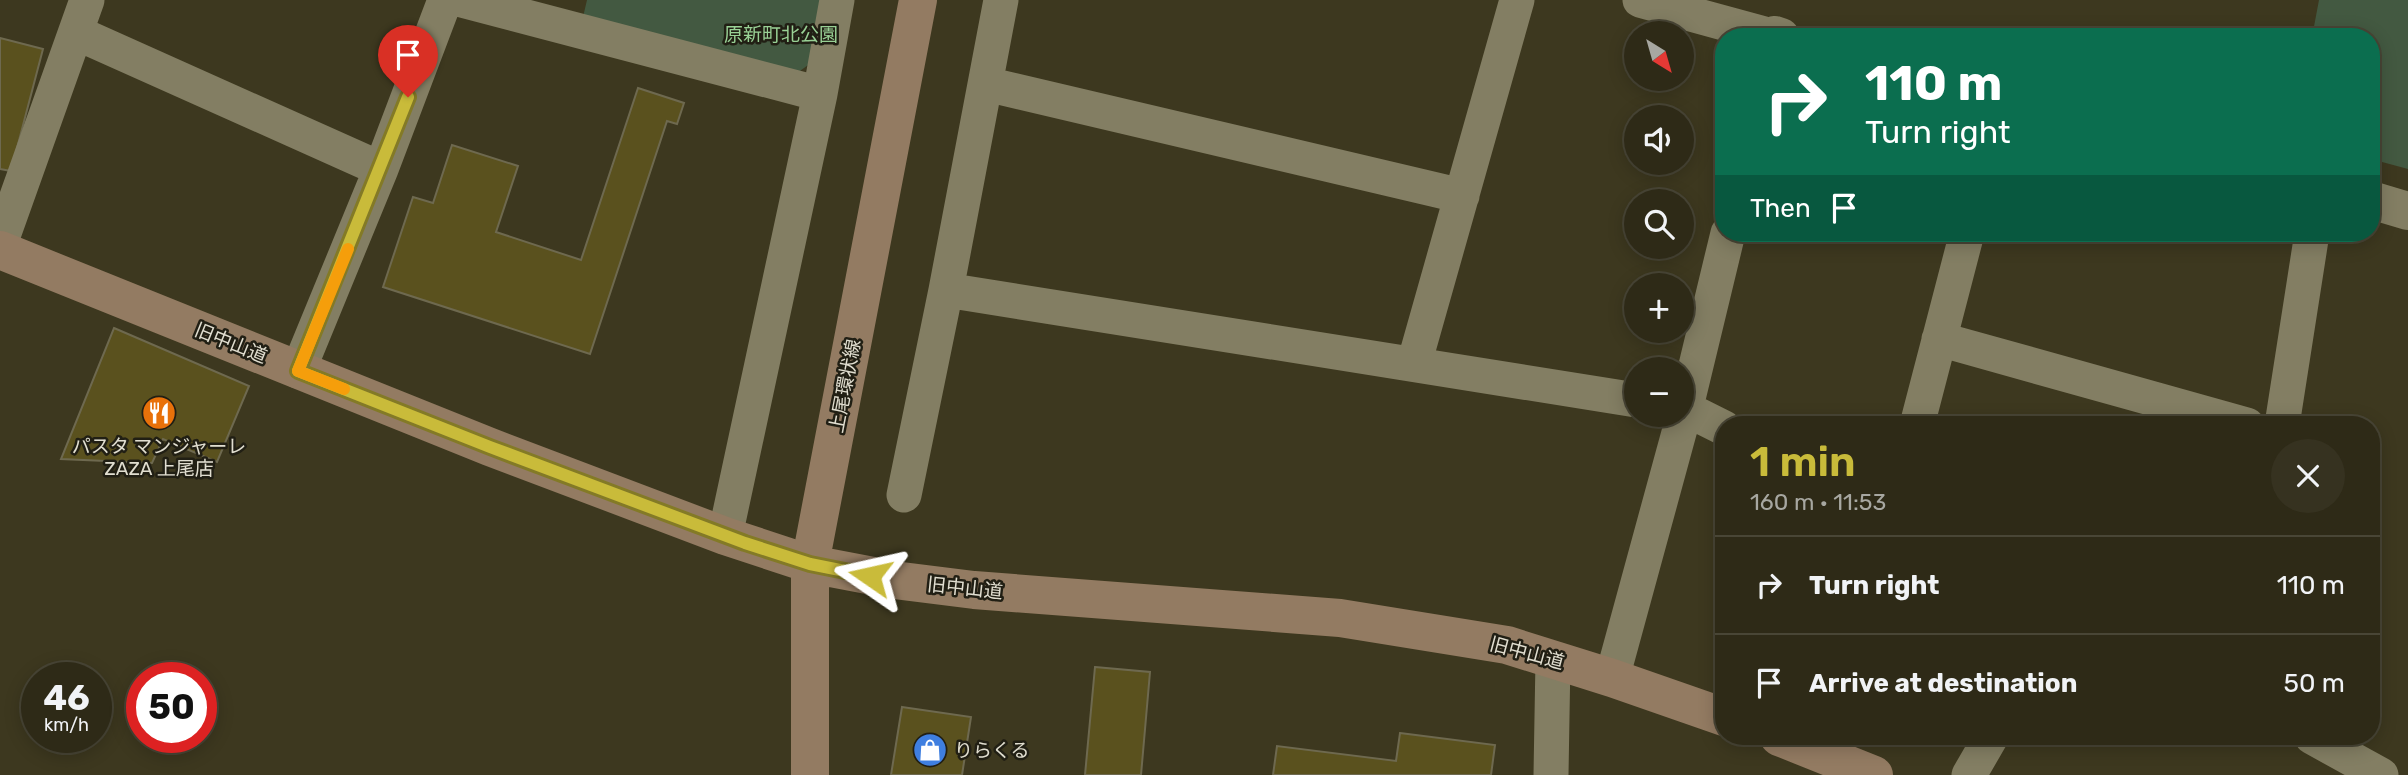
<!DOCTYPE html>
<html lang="en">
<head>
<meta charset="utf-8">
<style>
  :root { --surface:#2e2a17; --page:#363220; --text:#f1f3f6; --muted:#a7a7a1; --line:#494636; --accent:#c9bb3a }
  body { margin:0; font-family:Rubik,"Noto Sans JP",sans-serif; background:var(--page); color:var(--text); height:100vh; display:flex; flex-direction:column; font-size:26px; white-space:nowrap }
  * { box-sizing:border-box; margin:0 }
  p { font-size:23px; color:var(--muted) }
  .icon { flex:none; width:38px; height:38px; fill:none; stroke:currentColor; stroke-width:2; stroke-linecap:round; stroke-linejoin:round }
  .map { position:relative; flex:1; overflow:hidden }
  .panel { position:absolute; left:1715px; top:416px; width:665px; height:329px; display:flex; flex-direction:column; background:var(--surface); border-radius:28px; box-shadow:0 4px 18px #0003,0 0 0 2px var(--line) }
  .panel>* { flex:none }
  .banner { position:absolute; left:1715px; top:28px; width:665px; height:214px; border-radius:28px; box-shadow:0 4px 18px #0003,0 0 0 2px var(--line); background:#0b6e4f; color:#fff; overflow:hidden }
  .needle { width:46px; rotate:143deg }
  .controls { position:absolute; left:1624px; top:21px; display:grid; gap:14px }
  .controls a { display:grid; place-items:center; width:70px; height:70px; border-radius:50%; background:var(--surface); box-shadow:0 4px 18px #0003,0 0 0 2px var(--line); font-size:35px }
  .speed { position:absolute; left:21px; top:662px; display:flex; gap:14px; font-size:35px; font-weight:700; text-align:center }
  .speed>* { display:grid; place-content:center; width:91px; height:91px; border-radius:50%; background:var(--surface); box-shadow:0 4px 18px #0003,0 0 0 2px var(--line); line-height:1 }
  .speed small { font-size:18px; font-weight:400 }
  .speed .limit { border:10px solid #d22; background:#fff; color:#111 }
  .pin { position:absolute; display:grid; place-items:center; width:60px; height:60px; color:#fff; margin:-72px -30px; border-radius:50% 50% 50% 0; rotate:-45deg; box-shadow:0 0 7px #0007 }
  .pin .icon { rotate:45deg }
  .me { position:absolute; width:77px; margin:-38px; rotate:281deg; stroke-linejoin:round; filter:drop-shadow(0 0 5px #0008) }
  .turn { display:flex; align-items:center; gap:24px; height:147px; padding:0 35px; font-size:32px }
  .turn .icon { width:91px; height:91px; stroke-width:2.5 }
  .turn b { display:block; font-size:49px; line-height:60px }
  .then { display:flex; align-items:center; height:66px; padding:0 35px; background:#0003; gap:14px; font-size:26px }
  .round { display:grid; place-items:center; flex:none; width:74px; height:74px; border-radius:37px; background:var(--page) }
  .headline { display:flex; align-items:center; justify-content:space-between; height:119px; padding:0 35px }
  h1 { font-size:42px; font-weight:600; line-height:52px; color:var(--accent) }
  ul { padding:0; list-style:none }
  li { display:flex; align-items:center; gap:21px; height:98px; padding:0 35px; border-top:2px solid var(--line) }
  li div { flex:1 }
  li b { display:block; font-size:26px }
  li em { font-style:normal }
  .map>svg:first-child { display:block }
  .park { fill:#435941 }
  .building { fill:#5a511e; stroke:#6e694f; stroke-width:2 }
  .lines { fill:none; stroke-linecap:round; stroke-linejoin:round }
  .minor { stroke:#837e63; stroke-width:35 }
  .tertiary { stroke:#837e63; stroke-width:38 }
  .secondary { stroke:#937b62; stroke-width:38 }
  .route-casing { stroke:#837a26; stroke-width:18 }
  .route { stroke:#c9bb3a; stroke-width:12 }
  .slow { stroke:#f59e0b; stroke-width:12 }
  .labels { text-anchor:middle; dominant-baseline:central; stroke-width:5; stroke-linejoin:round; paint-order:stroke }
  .park-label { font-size:19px; fill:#99d195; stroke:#211f14 }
  .street-label { font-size:19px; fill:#e1ded0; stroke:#211f14 }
  .poi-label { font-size:19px; fill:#e1ded0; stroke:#211f14 }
</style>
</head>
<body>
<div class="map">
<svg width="2408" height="775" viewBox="0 0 2408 775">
  <rect width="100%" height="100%" fill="#3d381f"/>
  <!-- park -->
  <path class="park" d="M 587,0 L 823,0 L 811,63 L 797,73 L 583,17 Z
    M 2319,0 L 2408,0 L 2408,169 L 2371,159 L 2371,37 L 2312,37 Z"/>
  <!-- building -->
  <path class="building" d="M 0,38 L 43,49 L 11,171 L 0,169 Z
    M 638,88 L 684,103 L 677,124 L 667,121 L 590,354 L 383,287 L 413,197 L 433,203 L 452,145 L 518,166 L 496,232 L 581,260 Z
    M 114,328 L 249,386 L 217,462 L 163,439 L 152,463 L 61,459 Z
    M 1095,667 L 1150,672 L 1141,775 L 1085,775 Z
    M 902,707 L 971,717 L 962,775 L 891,775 Z
    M 1400,733 L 1495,745 L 1491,775 L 1273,775 L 1277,746 L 1396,761 Z"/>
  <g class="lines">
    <!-- minor -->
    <path class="minor" d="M 462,0 L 820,94
      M 1640,0 L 1775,37
      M 77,33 L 381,169
      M 986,84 L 1462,196
      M 0,244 L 87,0
      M 946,290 L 1636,400
      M 1939,339 L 2247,425
      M 1414,364 L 1517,0
      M 298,371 L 381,169 L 445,0
      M 1682,407 L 1724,428
      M 1917,425 L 1967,233
      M 2282,425 L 2312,233
      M 904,495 L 946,290 L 1001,0
      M 725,536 L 820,94 L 837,0
      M 1612,678 L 1686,407 L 1728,233
      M 2312,737 L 2381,775
      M 1551,775 L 1553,659
      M 1969,775 L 1991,737"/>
    <!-- tertiary -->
    <path class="tertiary" d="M 1775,35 L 1781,37
      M 2371,200 L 2408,211"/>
    <!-- secondary -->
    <path class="secondary" d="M 0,250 L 490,447 L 725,536 L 810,564 L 894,580 L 974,590 L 1340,618 L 1507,645 L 1612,678 L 1724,717
      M 1779,737 L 1874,775
      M 810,775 L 810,564 L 918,0"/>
  </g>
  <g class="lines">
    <!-- route casing -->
    <g class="route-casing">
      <path id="route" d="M 408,97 L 298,371 L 490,447 L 745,543 L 810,564 L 870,576"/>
    </g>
    <!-- route -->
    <use href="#route" class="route"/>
    <!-- slow -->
    <path class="slow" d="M 344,389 L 298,371 L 348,249"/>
  </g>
  <!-- icons -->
  <defs>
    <g id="restaurant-disc" transform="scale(1.75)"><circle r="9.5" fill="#e8710a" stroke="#211f14"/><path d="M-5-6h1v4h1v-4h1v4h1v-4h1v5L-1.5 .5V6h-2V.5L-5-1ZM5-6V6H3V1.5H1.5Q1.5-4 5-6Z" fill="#fff"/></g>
    <g id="shop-disc" transform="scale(1.75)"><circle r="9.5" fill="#3f7fe0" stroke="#211f14"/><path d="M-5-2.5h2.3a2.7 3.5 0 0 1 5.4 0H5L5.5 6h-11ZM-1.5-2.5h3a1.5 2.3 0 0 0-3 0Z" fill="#fff"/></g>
  </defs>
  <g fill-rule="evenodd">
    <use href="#restaurant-disc" x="159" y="413"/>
    <use href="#shop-disc" x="930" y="750"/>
  </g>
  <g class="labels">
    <!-- park labels -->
    <g class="park-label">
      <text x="781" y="34">原新町北公園</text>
    </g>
    <!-- street labels -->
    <g class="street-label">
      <text transform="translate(231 343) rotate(22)">旧中山道</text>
      <text transform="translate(845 386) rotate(-79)">上尾環状線</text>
      <text transform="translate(965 588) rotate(6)">旧中山道</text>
      <text transform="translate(1527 653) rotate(15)">旧中山道</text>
    </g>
    <!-- poi labels -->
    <g class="poi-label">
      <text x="159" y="446">パスタ マンジャーレ<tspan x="159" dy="22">ZAZA 上尾店</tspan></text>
      <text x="954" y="750" text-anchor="start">りらくる</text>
    </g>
  </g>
</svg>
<div class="controls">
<a><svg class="needle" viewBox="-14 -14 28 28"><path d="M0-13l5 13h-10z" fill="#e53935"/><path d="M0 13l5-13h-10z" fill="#a7a7a1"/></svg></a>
<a><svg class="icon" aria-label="sound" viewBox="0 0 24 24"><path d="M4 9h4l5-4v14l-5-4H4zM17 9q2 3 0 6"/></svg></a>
<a><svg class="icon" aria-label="search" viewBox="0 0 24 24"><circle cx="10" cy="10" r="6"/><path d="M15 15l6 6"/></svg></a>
<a>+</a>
<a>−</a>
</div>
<div class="speed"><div>46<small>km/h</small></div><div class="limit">50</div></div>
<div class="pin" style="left:408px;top:97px;background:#d93025"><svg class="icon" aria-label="arrive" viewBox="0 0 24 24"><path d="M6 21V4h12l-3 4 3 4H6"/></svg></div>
<svg class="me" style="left:870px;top:576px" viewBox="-20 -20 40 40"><path d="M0-17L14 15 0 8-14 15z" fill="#c9bb3a" stroke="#fff" stroke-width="4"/></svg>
<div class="banner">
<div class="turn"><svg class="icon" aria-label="right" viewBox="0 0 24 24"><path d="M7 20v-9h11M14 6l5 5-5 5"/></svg><div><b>110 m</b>Turn right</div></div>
<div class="then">Then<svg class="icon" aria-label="arrive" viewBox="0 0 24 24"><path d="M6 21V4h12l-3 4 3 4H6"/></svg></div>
</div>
<section class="panel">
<div class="headline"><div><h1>1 min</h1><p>160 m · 11:53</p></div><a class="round"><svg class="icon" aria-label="close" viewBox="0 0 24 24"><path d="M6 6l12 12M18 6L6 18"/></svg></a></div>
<ul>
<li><svg class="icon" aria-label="right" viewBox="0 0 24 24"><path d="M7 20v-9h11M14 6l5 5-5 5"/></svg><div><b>Turn right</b></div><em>110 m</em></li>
<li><svg class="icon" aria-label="arrive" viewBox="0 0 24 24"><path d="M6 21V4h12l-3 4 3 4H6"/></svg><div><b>Arrive at destination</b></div><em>50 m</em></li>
</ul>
</section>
</div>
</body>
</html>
